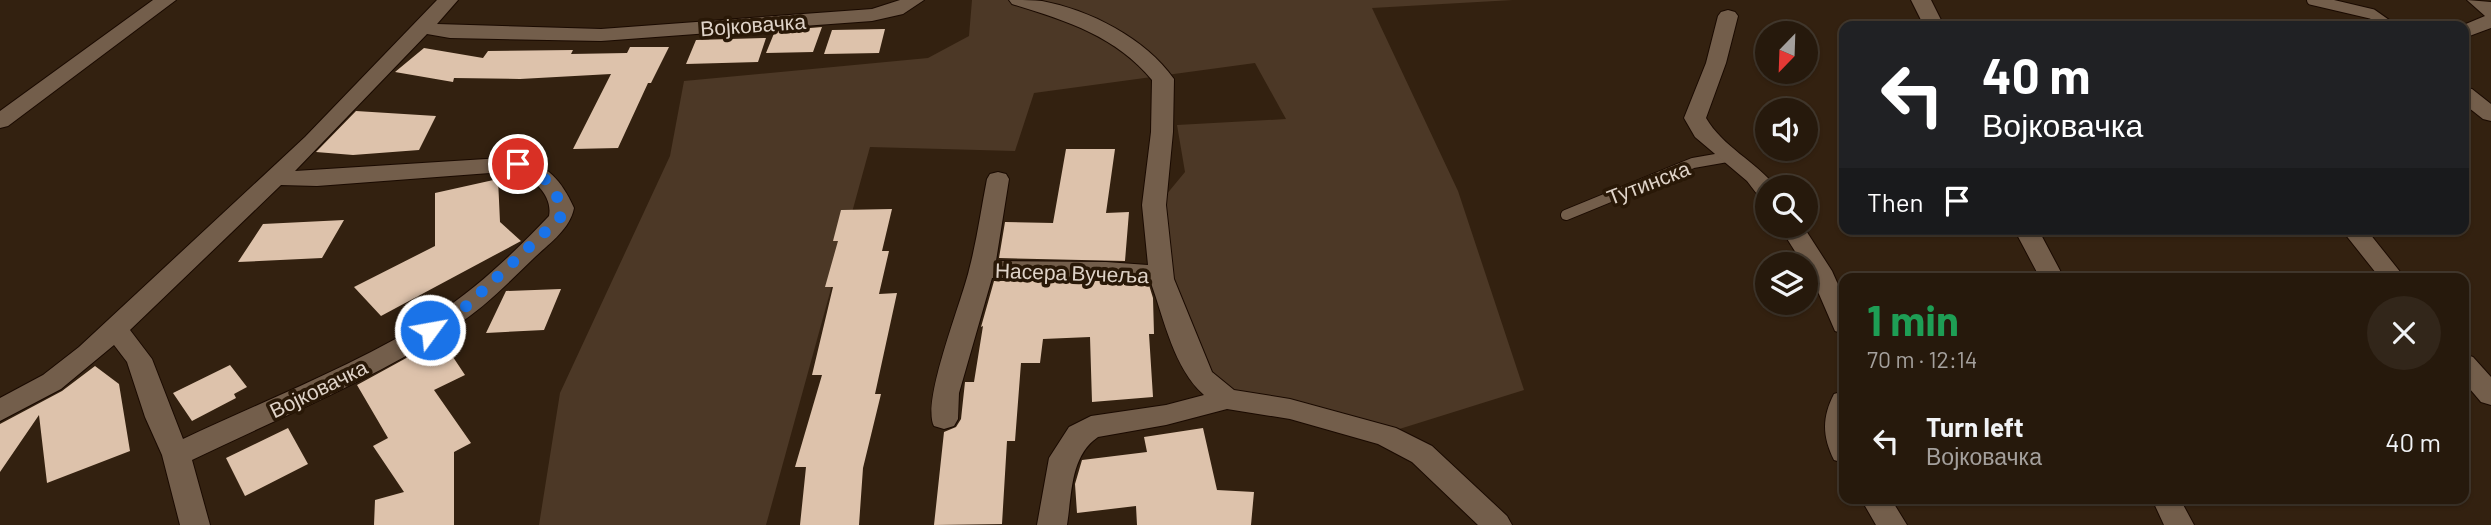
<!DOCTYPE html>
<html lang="en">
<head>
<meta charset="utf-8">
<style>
  :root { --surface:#26190c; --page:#32261a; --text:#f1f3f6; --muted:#a4a09d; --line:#42382d }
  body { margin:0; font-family:Barlow,sans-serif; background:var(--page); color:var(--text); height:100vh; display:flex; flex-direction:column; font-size:26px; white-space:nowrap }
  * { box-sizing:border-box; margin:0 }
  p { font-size:23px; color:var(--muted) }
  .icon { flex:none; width:38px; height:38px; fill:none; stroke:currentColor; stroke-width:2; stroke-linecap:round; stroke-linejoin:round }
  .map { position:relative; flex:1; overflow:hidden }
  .side { position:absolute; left:1839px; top:273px; width:630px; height:231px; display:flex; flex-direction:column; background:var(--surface); border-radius:14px; box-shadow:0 2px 5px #0004,0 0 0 2px var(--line) }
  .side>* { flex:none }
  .banner { position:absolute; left:1839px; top:21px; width:630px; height:214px; border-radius:14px; box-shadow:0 2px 5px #0004,0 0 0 2px var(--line); background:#202124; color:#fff; overflow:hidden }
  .needle { width:46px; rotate:203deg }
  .tools { position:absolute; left:1755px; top:21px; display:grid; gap:14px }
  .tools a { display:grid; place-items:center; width:63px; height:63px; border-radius:50%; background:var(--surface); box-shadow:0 2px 5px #0004,0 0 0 2px var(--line); font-size:35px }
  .pin { position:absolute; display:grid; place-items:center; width:60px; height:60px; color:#fff; margin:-30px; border:4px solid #fff; border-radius:50%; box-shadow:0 2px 7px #0007 }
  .me { position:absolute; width:77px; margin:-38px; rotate:58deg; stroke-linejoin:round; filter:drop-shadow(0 0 5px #0008) }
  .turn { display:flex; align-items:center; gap:24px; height:147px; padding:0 28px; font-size:32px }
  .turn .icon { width:91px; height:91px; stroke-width:2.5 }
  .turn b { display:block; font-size:49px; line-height:60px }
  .then { display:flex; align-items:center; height:66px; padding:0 28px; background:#0003; gap:14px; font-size:26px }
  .round { display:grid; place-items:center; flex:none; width:74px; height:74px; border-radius:37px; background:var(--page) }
  .headline { display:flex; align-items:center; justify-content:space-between; height:119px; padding:0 28px }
  h1 { font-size:42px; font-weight:700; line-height:52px; color:#1e9e55 }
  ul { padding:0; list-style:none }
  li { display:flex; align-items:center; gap:21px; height:98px; padding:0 28px }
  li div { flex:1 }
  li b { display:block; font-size:26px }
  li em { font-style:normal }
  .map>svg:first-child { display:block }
  .green { fill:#4c3826 }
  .building { fill:#ddc2ab }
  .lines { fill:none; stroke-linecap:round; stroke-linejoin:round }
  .lane-casing { stroke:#1a0a00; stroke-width:12 }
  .street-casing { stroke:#1a0a00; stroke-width:2 }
  .lane { stroke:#735e4b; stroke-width:10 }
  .street { fill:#735e4b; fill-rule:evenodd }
  .route { stroke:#1a73e8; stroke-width:12; stroke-dasharray:0 21.6 }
  .labels { text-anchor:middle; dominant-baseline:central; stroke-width:7; stroke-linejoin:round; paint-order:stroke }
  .street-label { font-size:21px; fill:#dfd3c8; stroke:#291807 }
</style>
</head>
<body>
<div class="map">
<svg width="2491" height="525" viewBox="0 0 2491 525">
  <rect width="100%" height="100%" fill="#332110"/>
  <!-- green -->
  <path class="green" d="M 972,0 L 1513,0 L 1372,8 L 1458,191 L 1524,390 L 1393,431 L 1234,394 L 1210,374 L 1170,275 L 1161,201 L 1185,172 L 1177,125 L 1286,119 L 1255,63 L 1034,93 L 1015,151 L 870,147 L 766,525 L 539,525 L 560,393 L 670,156 L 684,81 L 928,58 L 969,36 Z"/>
  <!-- building -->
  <path class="building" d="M 822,27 L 813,52 L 766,53 L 775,31 Z
    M 885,29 L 879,53 L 824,54 L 832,30 Z
    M 766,38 L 758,62 L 686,64 L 696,40 Z
    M 630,47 L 669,47 L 651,83 L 648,83 L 618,148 L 573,149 L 611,74 L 520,79 L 454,78 L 453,82 L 395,72 L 424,48 L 483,58 L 488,51 L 573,50 L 571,54 L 627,53 Z
    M 356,111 L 436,116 L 419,150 L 353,155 L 316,152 Z
    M 1066,149 L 1115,149 L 1106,213 L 1129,212 L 1125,261 L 999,258 L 1005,222 L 1053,223 Z
    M 498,179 L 500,222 L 521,241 L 381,316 L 354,287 L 435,246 L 435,193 Z
    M 892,209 L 882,251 L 889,251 L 879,294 L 897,293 L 875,394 L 881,394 L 863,468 L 859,525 L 800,525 L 806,467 L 795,467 L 822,375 L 812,375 L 833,287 L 825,287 L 838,241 L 833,241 L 841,210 Z
    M 344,220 L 322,258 L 238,262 L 263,224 Z
    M 994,281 L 1106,281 L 1124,283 L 1124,285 L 1149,285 L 1153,298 L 1154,334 L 1149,334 L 1153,397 L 1092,402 L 1090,337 L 1043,339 L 1040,363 L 1021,363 L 1015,441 L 1007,441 L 1002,524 L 934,525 L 944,432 L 956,427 L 961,419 L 965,382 L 974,382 L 983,326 L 981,327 Z
    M 561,289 L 544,330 L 486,333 L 506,291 Z
    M 441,339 L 465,375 L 434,390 L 471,443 L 454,452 L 454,525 L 374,525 L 375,500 L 404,492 L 373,446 L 388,438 L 357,385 Z
    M 230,365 L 247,387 L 234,394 L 236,398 L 192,421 L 173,393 Z
    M 95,366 L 119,384 L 130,451 L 47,483 L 39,415 L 0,472 L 0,424 L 62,391 Z
    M 288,428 L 308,464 L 245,496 L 226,458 Z
    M 1203,428 L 1217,490 L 1254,492 L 1251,525 L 1137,525 L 1136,506 L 1077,513 L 1075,484 L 1082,460 L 1147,452 L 1144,437 Z"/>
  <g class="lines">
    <!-- lane casing -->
    <g class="lane-casing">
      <path id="lane" d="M 2312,0 L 2372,14 L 2389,26
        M 1566,215 L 1693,163 L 1733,156"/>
    </g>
    <!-- street casing -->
    <g class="street-casing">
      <path id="street" d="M 153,0 L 176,0 L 8,126 L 0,128 L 0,111 Z
        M 437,0 L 458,0 L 437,24 L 601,29 L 872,9 L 900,0 L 924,0 L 903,14 L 872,21 L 601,41 L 450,38 L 427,34 L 295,171 L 518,157 C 547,164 562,181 574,208 C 570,229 550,243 535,257 C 509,282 484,308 454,327 C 372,380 279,418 192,460 L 210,525 L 180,525 L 162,455 L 145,417 L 127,362 L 114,345 L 61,389 L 0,421 L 0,398 L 43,375 L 79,347 L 305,137 ZM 517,171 C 534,179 553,196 549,216 C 516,251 477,288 437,314 C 358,365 267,399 183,439 L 152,359 L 130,330 L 281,185 L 317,186 Z
        M 1009,0 C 1020,0 1031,0 1042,1 C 1090,10 1145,38 1174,79 L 1173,132 L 1166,205 L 1174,279 L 1212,372 L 1234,390 L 1290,399 L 1396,428 L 1432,446 L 1507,516 L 1512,525 L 1478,525 L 1412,462 L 1378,444 L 1290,419 L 1227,409 L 1166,425 L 1098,437 C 1070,456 1072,494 1067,525 L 1037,525 L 1049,458 L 1069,427 L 1091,416 L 1166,405 L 1204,395 C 1174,369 1164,319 1151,283 L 1106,278 L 992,278 L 959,393 L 958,419 L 954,426 L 944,429 L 934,426 C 921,402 962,301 969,270 C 977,240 981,209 987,179 L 990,174 L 998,172 L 1006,174 L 1009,179 L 996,261 L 1106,262 L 1148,265 L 1142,205 L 1151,132 L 1152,80 C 1116,36 1065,20 1012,4 Z
        M 1911,0 L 1931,0 L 1944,26 L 1924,26 Z
        M 2467,0 L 2491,2 L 2491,28 L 2464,38 L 2464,26 L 2461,26 L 2485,16 Z
        M 1728,10 L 1735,12 L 1738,16 L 1726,63 L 1706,118 C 1722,146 1756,162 1776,187 L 1768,187 L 1768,200 L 1760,198 L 1747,181 L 1695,137 L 1684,118 L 1706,63 L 1718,16 L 1721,12 Z
        M 2464,88 L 2472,89 L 2491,104 L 2491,121 L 2483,119 L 2464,104 Z
        M 1779,226 L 1803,226 L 1832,271 L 1844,298 L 1844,334 L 1835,331 L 1806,264 L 1803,264 Z
        M 2014,229 L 2038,229 L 2064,278 L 2040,278 Z
        M 2341,229 L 2366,229 L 2405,278 L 2380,278 Z
        M 2464,354 L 2473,357 L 2491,377 L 2491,405 L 2481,402 L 2464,382 Z
        M 1844,391 L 1844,463 L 1834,460 C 1822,436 1822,417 1834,394 Z
        M 1861,499 L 1891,499 L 1907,525 L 1876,525 Z
        M 2152,499 L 2180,499 L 2194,525 L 2164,525 Z"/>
    </g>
    <!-- lane -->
    <use href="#lane" class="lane"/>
    <!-- street -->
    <use href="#street" class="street"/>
  </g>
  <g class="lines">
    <!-- route -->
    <path class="route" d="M 430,330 L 462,310 L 560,218 L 562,208 C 554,187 541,169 518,164"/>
  </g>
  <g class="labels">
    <!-- street labels -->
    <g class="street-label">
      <text transform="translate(753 24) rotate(-4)">Војковачка</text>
      <text transform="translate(1648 182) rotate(-21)">Тутинска</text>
      <text transform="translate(1072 272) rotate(2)">Насера Вучеља</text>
      <text transform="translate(318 388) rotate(-26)">Војковачка</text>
    </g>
  </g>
</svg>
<div class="tools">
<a><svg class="needle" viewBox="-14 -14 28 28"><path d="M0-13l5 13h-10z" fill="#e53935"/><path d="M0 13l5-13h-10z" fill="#a4a09d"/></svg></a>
<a><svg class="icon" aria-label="sound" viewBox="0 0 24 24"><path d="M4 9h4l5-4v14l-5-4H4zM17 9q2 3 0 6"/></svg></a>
<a><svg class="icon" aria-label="search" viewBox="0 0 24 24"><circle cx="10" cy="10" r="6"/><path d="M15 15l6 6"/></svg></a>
<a><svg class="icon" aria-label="layers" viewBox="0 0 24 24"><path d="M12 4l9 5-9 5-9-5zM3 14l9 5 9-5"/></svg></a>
</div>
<div class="pin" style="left:518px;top:164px;background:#d93025"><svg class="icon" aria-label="arrive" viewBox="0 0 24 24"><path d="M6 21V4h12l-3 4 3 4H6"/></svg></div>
<svg class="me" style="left:430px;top:330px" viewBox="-20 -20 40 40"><circle r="17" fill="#1a73e8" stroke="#fff" stroke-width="3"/><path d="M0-11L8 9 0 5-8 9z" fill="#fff"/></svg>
<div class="banner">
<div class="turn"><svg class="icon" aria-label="left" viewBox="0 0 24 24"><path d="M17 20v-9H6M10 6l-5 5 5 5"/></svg><div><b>40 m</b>Војковачка</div></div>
<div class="then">Then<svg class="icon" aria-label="arrive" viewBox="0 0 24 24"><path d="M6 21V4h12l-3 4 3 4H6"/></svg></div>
</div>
<section class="side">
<div class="headline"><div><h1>1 min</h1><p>70 m · 12:14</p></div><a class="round"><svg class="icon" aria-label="close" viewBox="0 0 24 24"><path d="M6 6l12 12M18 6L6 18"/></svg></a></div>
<ul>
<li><svg class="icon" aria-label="left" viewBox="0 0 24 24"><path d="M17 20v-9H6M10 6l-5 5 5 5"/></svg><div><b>Turn left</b><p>Војковачка</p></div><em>40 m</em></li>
</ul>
</section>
</div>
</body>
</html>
